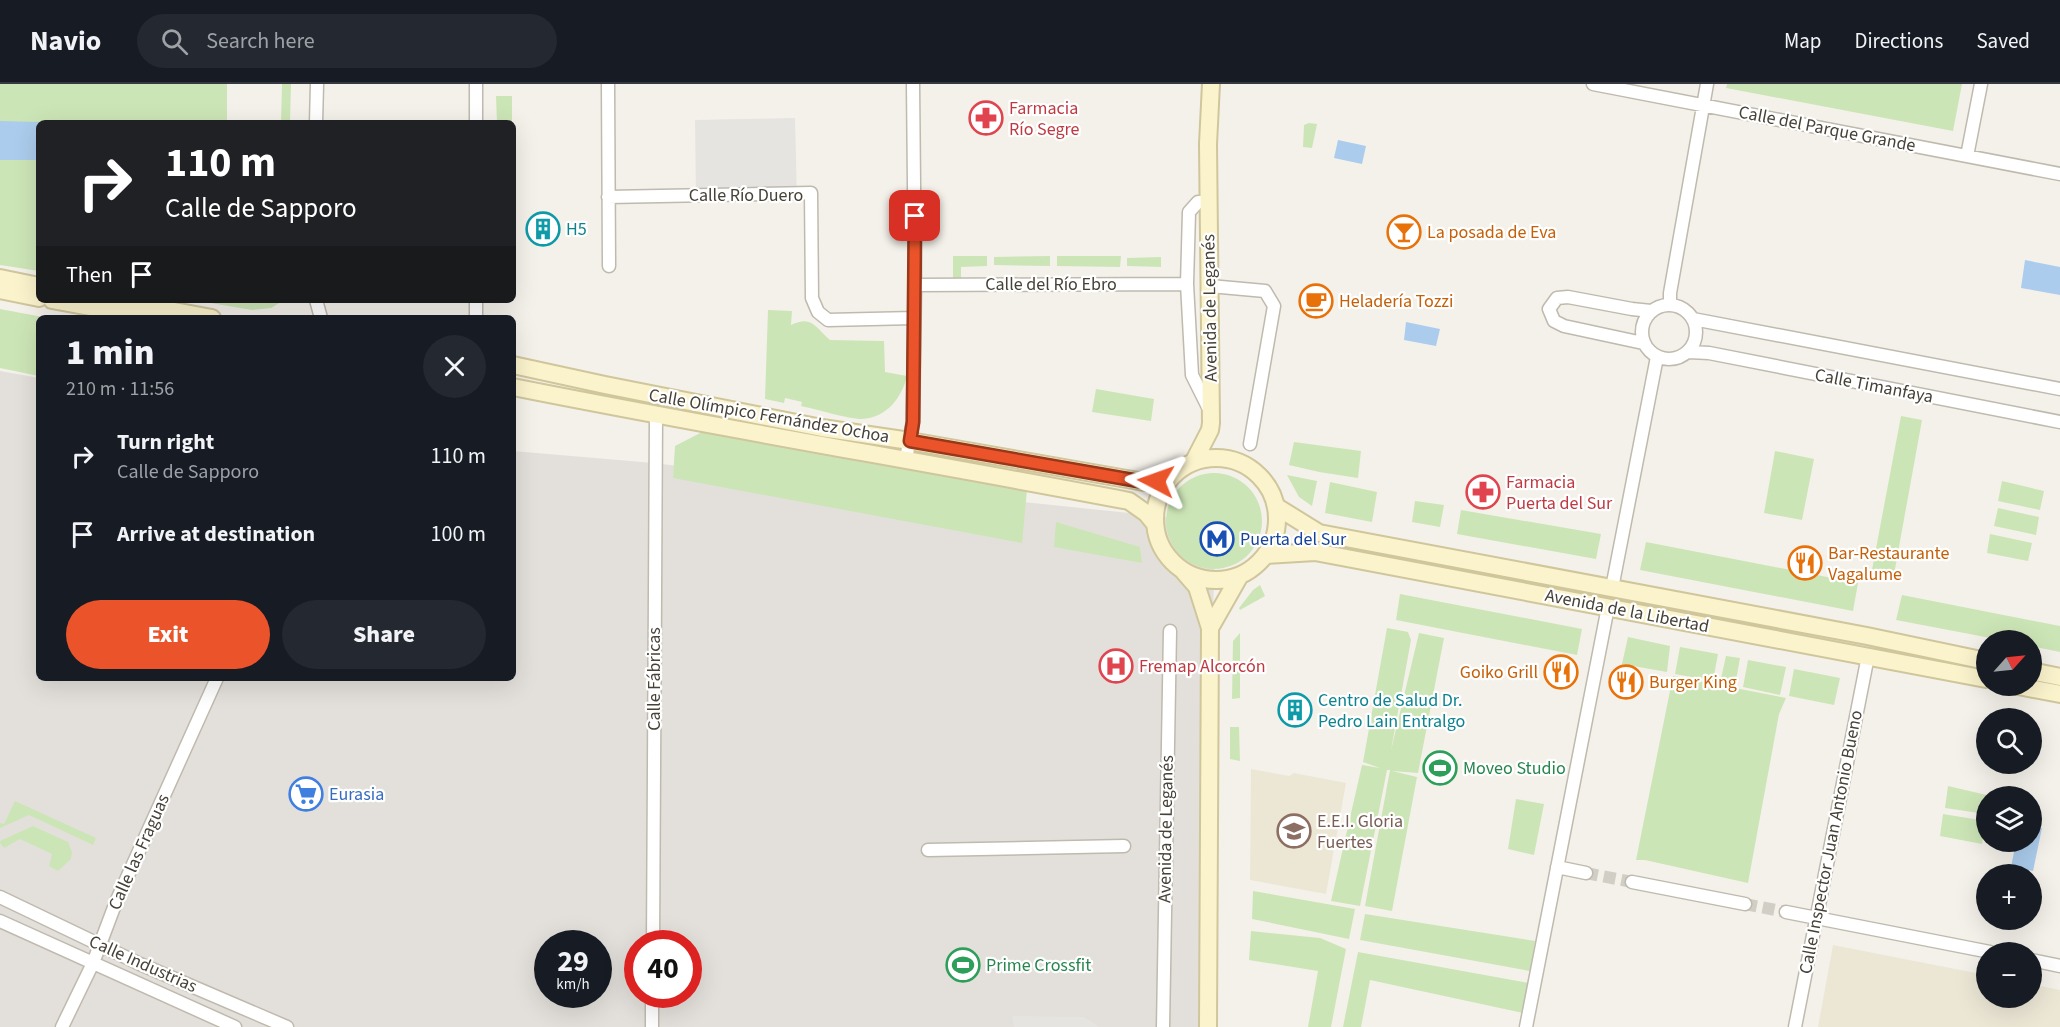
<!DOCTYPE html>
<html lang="en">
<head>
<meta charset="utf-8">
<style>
  :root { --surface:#171b24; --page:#242831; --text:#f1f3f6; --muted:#9ea1a6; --line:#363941; --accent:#eb542a }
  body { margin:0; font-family:"Source Sans 3",sans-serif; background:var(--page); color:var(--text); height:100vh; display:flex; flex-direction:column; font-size:22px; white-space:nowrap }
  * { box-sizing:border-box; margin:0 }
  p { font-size:20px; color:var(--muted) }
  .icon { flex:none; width:33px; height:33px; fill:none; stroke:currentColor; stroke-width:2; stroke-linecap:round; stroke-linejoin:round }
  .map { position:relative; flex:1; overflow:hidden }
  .panel { position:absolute; left:36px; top:231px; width:480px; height:366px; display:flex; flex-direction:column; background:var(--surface); border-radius:9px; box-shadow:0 6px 24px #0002 }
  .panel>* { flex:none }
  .banner { position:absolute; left:36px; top:36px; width:480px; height:183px; border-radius:9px; box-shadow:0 6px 24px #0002; background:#202124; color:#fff; overflow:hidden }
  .needle { width:39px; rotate:63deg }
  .tools { position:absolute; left:1976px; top:546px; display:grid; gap:12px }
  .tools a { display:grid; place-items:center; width:66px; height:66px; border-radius:50%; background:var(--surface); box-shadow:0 6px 24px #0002; font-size:30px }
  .speed { position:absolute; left:534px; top:846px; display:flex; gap:12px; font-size:30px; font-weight:700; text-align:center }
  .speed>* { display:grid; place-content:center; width:78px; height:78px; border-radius:50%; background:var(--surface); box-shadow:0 6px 24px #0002; line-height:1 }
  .speed small { font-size:15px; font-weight:400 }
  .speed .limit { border:9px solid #d22; background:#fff; color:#111 }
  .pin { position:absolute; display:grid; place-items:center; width:51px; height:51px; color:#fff; margin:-26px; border-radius:12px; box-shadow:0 3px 9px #0006 }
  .me { position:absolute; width:66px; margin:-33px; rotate:274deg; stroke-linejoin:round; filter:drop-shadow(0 0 4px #0008) }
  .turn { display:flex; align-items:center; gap:21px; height:126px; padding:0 30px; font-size:27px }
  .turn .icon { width:78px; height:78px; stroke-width:2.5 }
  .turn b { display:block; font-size:42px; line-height:51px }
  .then { display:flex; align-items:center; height:57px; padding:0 30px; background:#0003; gap:12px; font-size:22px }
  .round { display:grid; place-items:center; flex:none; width:63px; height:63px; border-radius:32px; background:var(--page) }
  .headline { display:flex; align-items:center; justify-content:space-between; height:102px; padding:0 30px }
  h1 { font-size:36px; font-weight:800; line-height:45px }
  .cta { display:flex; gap:12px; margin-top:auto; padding:12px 30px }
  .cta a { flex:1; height:69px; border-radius:36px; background:var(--accent); color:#fff; font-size:24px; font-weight:800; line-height:69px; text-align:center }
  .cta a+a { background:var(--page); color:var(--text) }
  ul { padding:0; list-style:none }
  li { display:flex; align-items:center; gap:18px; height:78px; padding:0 30px }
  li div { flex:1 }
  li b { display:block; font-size:22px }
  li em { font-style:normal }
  header { display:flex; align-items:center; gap:36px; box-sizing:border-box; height:84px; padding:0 30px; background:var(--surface); border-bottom:2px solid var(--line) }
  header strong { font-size:28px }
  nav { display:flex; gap:33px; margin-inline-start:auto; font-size:21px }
  .search { width:420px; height:54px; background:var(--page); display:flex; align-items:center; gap:15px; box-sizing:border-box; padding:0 21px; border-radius:33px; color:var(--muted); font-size:22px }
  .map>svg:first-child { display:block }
  .industrial { fill:#e3e0db; fill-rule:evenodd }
  .education { fill:#ece7d5 }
  .green { fill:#cce5b6 }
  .parking { fill:#e5e4e1 }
  .water { fill:#abccec }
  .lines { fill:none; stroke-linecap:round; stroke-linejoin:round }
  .street-tunnel { stroke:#d1cec6; stroke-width:12; stroke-dasharray:12 6; stroke-linecap:butt }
  .street-casing { stroke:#bfbaad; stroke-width:15 }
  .secondary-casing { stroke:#d0c69c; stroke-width:20 }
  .street { stroke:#fff; stroke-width:12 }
  .secondary { stroke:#fbf3cc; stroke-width:16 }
  .route-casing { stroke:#99371b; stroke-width:15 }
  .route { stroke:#eb542a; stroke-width:10 }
  .labels { text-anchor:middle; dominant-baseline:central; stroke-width:4.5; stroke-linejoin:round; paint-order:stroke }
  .health-label { font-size:18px; fill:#be3a42; stroke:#fff; text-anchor:start }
  .street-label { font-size:18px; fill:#474238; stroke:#fff }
  .culture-label { font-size:18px; fill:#0d838f; stroke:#fff; text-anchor:start }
  .food-label { font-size:18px; fill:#c56008; stroke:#fff; text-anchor:start }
  .transit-label { font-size:18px; fill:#164399; stroke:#fff; text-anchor:start }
  .leisure-label { font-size:18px; fill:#27864d; stroke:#fff; text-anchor:start }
  .shop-label { font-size:18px; fill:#366cbe; stroke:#fff; text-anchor:start }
  .education-label { font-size:18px; fill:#785e54; stroke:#fff; text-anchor:start }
</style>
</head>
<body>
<header>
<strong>Navio</strong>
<div class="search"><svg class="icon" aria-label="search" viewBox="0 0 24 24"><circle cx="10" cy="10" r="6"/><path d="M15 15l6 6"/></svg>Search here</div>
<nav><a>Map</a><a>Directions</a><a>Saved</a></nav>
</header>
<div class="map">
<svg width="2060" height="943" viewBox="0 0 2060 943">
  <rect width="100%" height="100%" fill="#f4f1ea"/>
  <!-- industrial -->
  <path class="industrial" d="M 0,287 L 39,294 L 39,594 L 513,594 L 513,367 L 642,378 L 1215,438 L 1205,943 L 0,943 ZM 548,860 L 598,860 L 598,910 L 548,910 ZM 638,860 L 688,860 L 688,910 L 638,910 Z"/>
  <!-- education -->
  <path class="education" d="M 1251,685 L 1289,692 L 1294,689 L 1346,699 L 1326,810 L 1250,796 Z
    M 1833,861 L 1986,891 L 1986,914 L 2031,914 L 2031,900 L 2060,906 L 2060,943 L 1818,943 Z"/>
  <!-- green -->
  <path class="green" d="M 0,0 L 227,0 L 227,39 L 39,39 L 39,187 L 0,181 Z
    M 282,0 L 291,0 L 290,39 L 281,39 Z
    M 1727,0 L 1962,0 L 1953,47 L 1726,4 Z
    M 496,12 L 512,12 L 512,39 L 497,39 Z
    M 1309,39 L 1317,40 L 1312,64 L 1303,63 L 1304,41 Z
    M 953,172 L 987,172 L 987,182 L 961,183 L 961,194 L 953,194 Z
    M 1050,172 L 1050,182 L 994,181 L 994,173 Z
    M 1057,172 L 1121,172 L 1120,183 L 1057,182 Z
    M 1161,173 L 1161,183 L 1127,182 L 1127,174 Z
    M 193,216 L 284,216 L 271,224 L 252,226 Z
    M 0,225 L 48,234 L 39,234 L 39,292 L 0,284 Z
    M 768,226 L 792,227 L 791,241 C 812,231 815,243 830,256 L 884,257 L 885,288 L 907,292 C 902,314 886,334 862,335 C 848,335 816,325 801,322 L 802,318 L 785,314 L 784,319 L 765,315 Z
    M 1096,305 L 1154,315 L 1151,337 L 1092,328 Z
    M 1901,332 L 1922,336 L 1893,496 L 1871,491 Z
    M 704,347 L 1027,406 L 1022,459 L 673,394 L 675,362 Z
    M 1294,358 L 1361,367 L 1358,394 L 1319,388 L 1289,381 Z
    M 1775,367 L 1814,375 L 1802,436 L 1764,429 Z
    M1166 437a48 48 0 1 1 96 0a48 48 0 1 1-96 0Z
    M 1287,391 L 1317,397 L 1312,422 L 1299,413 Z
    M 2002,397 L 2044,407 L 2040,426 L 1998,417 Z
    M 1330,398 L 1377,408 L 1372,438 L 1325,429 Z
    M 1415,417 L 1444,421 L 1440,443 L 1412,438 Z
    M 1998,424 L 2039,433 L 2036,451 L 1994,442 Z
    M 1461,426 L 1601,450 L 1596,475 L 1457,450 Z
    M 1056,438 L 1140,463 L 1142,479 L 1054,463 Z
    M 1990,450 L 2032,459 L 2028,477 L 1987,469 Z
    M 1646,458 L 1858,499 L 1853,527 L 1640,486 Z
    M 1260,501 L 1265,512 L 1240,526 L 1239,524 L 1253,506 Z
    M 1400,510 L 1582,545 L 1577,571 L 1396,536 Z
    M 1902,511 L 2060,542 L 2060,568 L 2031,562 L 2031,556 L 2001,556 L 1896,536 Z
    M 1387,544 L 1408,548 L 1411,556 L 1391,666 L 1419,549 L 1444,554 L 1418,689 L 1392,687 L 1417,693 L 1392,827 L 1365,822 L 1390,686 L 1387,686 L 1360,822 L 1331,817 L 1362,681 L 1380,684 L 1363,678 Z
    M 1240,549 L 1240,614 L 1232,615 L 1233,557 Z
    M 1628,553 L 1670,562 L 1667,588 L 1622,580 Z
    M 1680,563 L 1718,570 L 1713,597 L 1675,590 Z
    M 1726,572 L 1740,574 L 1735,602 L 1720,599 Z
    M 1748,576 L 1786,583 L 1780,611 L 1743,603 Z
    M 1794,585 L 1840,594 L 1834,621 L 1789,612 Z
    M 1673,592 L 1786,614 L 1779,630 L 1748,799 L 1645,776 L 1636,776 Z
    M 1230,643 L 1239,643 L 1240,677 L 1230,675 Z
    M 1948,702 L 1991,712 L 1986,712 L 1986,730 L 1945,724 Z
    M 1516,715 L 1544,720 L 1534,771 L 1508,765 Z
    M 15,717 L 96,754 L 93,761 L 29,731 L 0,744 L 0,739 L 4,740 Z
    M 1943,730 L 1986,737 L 1982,760 L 1940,752 Z
    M 33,742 L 68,758 L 72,768 L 71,775 L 58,787 L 49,782 L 52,770 L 20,755 L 4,764 L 0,759 L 0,757 Z
    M 1253,807 L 1355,825 L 1349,855 L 1252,835 Z
    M 1365,830 L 1535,857 L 1530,887 L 1360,856 Z
    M 1251,847 L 1320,854 L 1346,865 L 1331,943 L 1308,943 L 1318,887 L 1249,876 Z
    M 1358,868 L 1529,899 L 1523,929 L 1370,896 L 1361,943 L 1343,943 Z"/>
  <!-- parking -->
  <path class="parking" d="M 795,34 L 797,116 L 696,118 L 695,36 Z
    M 1012,932 L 1084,933 L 1099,943 L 1014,943 Z"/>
  <!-- water -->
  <path class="water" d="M 0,37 L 40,38 L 39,76 L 0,76 Z
    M 1338,56 L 1366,62 L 1362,80 L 1334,74 Z
    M 2025,176 L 2060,183 L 2060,211 L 2021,204 Z
    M 1406,238 L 1440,245 L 1436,262 L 1404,256 Z
    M 2031,742 L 2042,744 L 2033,787 L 2011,783 L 2016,758 L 2031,758 Z"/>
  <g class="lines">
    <!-- street-tunnel -->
    <path class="street-tunnel" d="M 1586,789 L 1632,798
      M 1745,820 L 1786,828"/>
    <!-- street casing -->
    <g class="street-casing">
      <path id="street" d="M 608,0 L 609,182
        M 1593,0 L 2060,90
        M 316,39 L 317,0
        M 476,39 L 476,0
        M 1967,72 L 1981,0
        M 608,113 L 811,109 L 812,214 L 818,228 L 828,236 L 914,234
        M 1208,118 L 1198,118 L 1189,128 L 1187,200 L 1192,291 L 1210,327
        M 915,201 L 1187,200
        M 1210,202 L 1265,207 L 1274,222 L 1250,360
        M 316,216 L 321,234
        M 1670,220 L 1670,209 L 1707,0
        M1642 248a27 27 0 1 1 54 0a27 27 0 1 1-54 0Z
        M 476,234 L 476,216
        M 1693,235 L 2060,305
        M 1643,259 L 1564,242 L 1554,237 L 1549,225 L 1557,214 L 1568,213 L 1632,225 L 1651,227
        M 1689,268 L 1709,269 L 2060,338
        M 906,375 L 913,337 L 915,201 L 913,0
        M 1612,504 L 1657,273
        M 928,766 L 1124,762
        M 1557,783 L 1586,789
        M 1632,798 L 1745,820
        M 0,813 L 140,880 L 287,943
        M 1786,828 L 1990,868
        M 0,837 L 235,943
        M 653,860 L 656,332
        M 2031,876 L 2060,882
        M 62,943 L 93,879 L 116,818 L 217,594
        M 652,943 L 652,910
        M 1163,943 L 1170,547
        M 1526,943 L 1608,523
        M 1795,943 L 1868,572"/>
    </g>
    <!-- secondary casing -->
    <g class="secondary-casing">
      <path id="secondary" d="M 0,194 L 39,202
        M 0,206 L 39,214
        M 52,216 L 149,234
        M 115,216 L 212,234
        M 513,281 L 605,301 L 822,344 L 910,357 L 1144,398 L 1168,396
        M 513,303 C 718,344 924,378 1129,417 L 1146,429 L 1155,440
        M1155 435a61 61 0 1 1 122 0a61 61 0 1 1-122 0Z
        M 1194,377 L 1210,346 L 1211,339 L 1208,60 L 1211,0
        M 1277,423 L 1319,449 L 1867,552 L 1986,577
        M 1267,471 L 1315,468 L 1986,595
        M 1184,488 L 1197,503 L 1210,544 L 1208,943
        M 1210,544 L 1239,493
        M 2031,587 L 2060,593
        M 2018,602 L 2060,610"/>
    </g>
    <!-- street -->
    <use href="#street" class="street"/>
    <!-- secondary -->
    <use href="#secondary" class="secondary"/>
  </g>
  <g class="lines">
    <!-- route casing -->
    <g class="route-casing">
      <path id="route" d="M 915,132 L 913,338 L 910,357 L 1144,398 L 1156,397"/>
    </g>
    <!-- route -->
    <use href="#route" class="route"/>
  </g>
  <!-- icons -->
  <defs>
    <g id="pharmacy-ring" transform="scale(1.725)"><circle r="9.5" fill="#fff" stroke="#e0444e" stroke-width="1.5"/><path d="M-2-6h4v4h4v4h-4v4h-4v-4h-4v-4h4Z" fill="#e0444e"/></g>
    <g id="building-ring" transform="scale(1.725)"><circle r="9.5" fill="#fff" stroke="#0f9aa8" stroke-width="1.5"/><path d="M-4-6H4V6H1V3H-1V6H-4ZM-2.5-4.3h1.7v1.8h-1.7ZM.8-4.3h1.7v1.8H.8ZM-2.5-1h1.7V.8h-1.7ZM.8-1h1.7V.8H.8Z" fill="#0f9aa8"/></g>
    <g id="bar-ring" transform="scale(1.725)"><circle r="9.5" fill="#fff" stroke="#e8710a" stroke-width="1.5"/><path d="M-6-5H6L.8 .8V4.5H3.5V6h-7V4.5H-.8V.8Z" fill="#e8710a"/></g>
    <g id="cafe-ring" transform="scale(1.725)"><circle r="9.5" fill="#fff" stroke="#e8710a" stroke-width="1.5"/><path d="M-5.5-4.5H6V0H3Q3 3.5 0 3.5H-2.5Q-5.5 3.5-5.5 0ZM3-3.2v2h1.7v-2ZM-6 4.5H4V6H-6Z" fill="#e8710a"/></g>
    <g id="metro-ring" transform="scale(1.725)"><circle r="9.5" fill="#fff" stroke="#1a4fb4" stroke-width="1.5"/><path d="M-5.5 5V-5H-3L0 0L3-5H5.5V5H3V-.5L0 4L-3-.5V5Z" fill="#1a4fb4"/></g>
    <g id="restaurant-ring" transform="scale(1.725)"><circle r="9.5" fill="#fff" stroke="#e8710a" stroke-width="1.5"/><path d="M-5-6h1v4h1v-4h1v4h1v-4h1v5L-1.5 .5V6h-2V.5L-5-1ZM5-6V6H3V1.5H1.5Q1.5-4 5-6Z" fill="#e8710a"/></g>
    <g id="hospital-ring" transform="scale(1.725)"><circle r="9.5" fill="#fff" stroke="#e0444e" stroke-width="1.5"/><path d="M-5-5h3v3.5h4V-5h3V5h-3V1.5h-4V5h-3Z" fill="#e0444e"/></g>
    <g id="stadium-ring" transform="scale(1.725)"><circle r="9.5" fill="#fff" stroke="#2e9e5b" stroke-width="1.5"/><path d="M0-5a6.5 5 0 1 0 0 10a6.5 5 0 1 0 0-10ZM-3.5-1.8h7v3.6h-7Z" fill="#2e9e5b"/></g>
    <g id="supermarket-ring" transform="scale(1.725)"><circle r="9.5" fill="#fff" stroke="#3f7fe0" stroke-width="1.5"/><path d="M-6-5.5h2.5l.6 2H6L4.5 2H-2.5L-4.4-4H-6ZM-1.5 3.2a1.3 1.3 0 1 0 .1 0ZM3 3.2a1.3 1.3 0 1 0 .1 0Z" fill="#3f7fe0"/></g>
    <g id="school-ring" transform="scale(1.725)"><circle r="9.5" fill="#fff" stroke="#8d6e63" stroke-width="1.5"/><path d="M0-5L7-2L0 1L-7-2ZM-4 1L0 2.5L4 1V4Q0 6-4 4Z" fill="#8d6e63"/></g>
  </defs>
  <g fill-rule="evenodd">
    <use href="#pharmacy-ring" x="986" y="34"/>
    <use href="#building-ring" x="543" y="145"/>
    <use href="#bar-ring" x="1404" y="148"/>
    <use href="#cafe-ring" x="1316" y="217"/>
    <use href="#pharmacy-ring" x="1483" y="408"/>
    <use href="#metro-ring" x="1217" y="455"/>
    <use href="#restaurant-ring" x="1805" y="479"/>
    <use href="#hospital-ring" x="1116" y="582"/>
    <use href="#restaurant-ring" x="1561" y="588"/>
    <use href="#restaurant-ring" x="1626" y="598"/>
    <use href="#building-ring" x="1295" y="626"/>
    <use href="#stadium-ring" x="1440" y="684"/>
    <use href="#supermarket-ring" x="306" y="710"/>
    <use href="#school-ring" x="1294" y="747"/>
    <use href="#stadium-ring" x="963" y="881"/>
  </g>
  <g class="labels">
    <!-- health labels -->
    <g class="health-label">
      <text x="1009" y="24">Farmacia<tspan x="1009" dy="21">Río Segre</tspan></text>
      <text x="1506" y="398">Farmacia<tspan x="1506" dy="21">Puerta del Sur</tspan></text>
      <text x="1139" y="582">Fremap Alcorcón</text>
    </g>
    <!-- street labels -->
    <g class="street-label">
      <text transform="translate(1827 45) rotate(11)">Calle del Parque Grande</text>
      <text x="746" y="111">Calle Río Duero</text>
      <text x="1051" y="200">Calle del Río Ebro</text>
      <text transform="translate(1210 224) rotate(-91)">Avenida de Leganés</text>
      <text transform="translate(1874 302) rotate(11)">Calle Timanfaya</text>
      <text transform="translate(769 332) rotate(10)">Calle Olímpico Fernández Ochoa</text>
      <text transform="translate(1627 527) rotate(11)">Avenida de la Libertad</text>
      <text transform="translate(654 595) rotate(-90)">Calle Fábricas</text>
      <text transform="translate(1166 745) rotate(-89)">Avenida de Leganés</text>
      <text transform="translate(1831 758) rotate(-79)">Calle Inspector Juan Antonio Bueno</text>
      <text transform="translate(139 768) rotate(-66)">Calle las Fraguas</text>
      <text transform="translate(143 880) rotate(24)">Calle Industrias</text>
    </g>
    <!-- culture labels -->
    <g class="culture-label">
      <text x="566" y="145">H5</text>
      <text x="1318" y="616">Centro de Salud Dr.<tspan x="1318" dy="21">Pedro Lain Entralgo</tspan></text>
    </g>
    <!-- food labels -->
    <g class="food-label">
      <text x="1427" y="148">La posada de Eva</text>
      <text x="1339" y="217">Heladería Tozzi</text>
      <text x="1828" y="469">Bar-Restaurante<tspan x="1828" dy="21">Vagalume</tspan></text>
      <text x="1538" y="588" text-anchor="end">Goiko Grill</text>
      <text x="1649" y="598">Burger King</text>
    </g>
    <!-- transit labels -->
    <g class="transit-label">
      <text x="1240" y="455">Puerta del Sur</text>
    </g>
    <!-- leisure labels -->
    <g class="leisure-label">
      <text x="1463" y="684">Moveo Studio</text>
      <text x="986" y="881">Prime Crossfit</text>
    </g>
    <!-- shop labels -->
    <g class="shop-label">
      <text x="329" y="710">Eurasia</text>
    </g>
    <!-- education labels -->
    <g class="education-label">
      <text x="1317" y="737">E.E.I. Gloria<tspan x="1317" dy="21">Fuertes</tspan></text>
    </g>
  </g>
</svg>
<div class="tools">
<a><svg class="needle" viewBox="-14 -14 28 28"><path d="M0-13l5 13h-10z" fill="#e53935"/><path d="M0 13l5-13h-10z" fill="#9ea1a6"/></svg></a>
<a><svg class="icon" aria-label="search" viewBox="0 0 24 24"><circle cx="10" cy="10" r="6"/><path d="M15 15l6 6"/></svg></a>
<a><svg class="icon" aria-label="layers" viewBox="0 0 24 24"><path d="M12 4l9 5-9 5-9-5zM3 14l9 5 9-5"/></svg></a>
<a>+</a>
<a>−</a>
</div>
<div class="speed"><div>29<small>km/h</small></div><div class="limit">40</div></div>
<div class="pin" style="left:915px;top:132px;background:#d93025"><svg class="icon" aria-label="arrive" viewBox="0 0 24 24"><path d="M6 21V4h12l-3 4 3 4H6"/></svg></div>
<svg class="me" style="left:1156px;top:397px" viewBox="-20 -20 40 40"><path d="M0-17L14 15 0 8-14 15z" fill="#eb542a" stroke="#fff" stroke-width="4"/></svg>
<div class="banner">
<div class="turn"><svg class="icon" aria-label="right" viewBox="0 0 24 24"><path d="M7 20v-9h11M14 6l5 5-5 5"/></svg><div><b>110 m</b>Calle de Sapporo</div></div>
<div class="then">Then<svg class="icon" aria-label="arrive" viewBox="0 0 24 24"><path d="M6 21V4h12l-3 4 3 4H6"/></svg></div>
</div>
<section class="panel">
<div class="headline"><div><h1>1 min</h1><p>210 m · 11:56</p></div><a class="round"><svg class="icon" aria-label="close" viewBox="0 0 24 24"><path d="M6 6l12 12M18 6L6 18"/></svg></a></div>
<ul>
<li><svg class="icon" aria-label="right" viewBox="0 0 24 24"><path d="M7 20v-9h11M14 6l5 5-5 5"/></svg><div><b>Turn right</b><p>Calle de Sapporo</p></div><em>110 m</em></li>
<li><svg class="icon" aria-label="arrive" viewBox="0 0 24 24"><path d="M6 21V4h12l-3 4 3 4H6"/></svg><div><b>Arrive at destination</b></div><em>100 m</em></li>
</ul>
<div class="cta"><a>Exit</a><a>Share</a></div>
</section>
</div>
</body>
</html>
